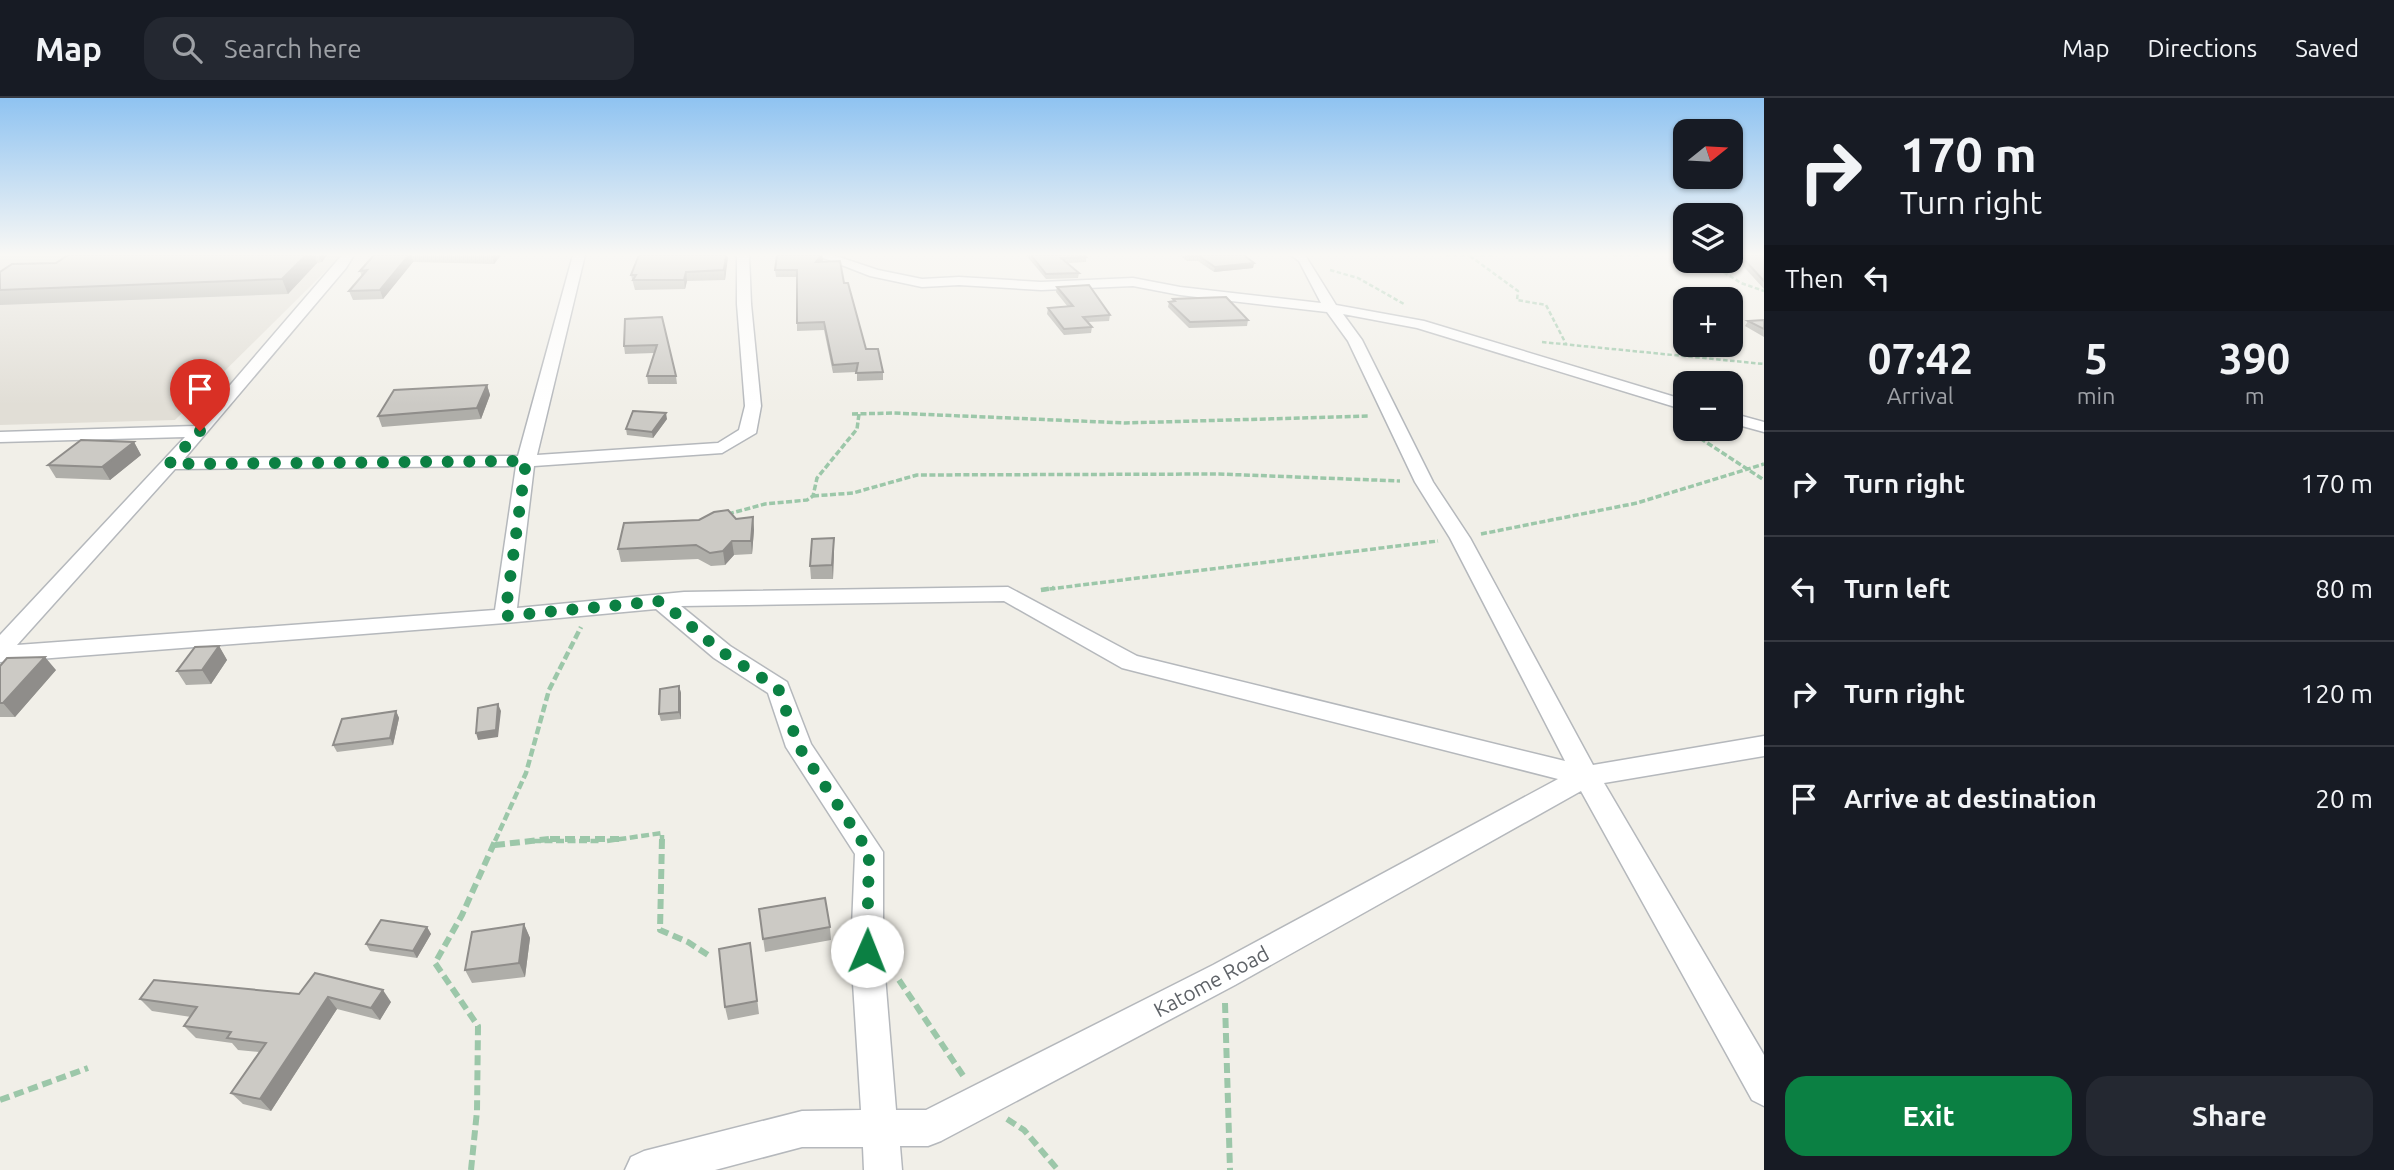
<!DOCTYPE html>
<html lang="en">
<head>
<meta charset="utf-8">
<style>
  :root { --surface:#171b24; --page:#242831; --text:#f1f3f6; --muted:#9ea1a6; --line:#363941; --accent:#0b8043 }
  body { margin:0; font-family:Ubuntu,sans-serif; background:var(--page); color:var(--text); height:100vh; display:flex; flex-direction:column; font-size:26px; white-space:nowrap }
  * { box-sizing:border-box; margin:0 }
  p { font-size:23px; color:var(--muted) }
  .icon { flex:none; width:38px; height:38px; fill:none; stroke:currentColor; stroke-width:2; stroke-linecap:round; stroke-linejoin:round }
  .map { position:relative; flex:1; overflow:hidden }
  .sheet { display:flex; flex-direction:column; background:var(--surface); width:630px }
  .sheet>* { flex:none }
  .banner { background:#171b24; color:var(--text); overflow:hidden }
  .needle { width:46px; rotate:72deg }
  .buttons { position:absolute; left:1673px; top:21px; display:grid; gap:14px }
  .buttons a { display:grid; place-items:center; width:70px; height:70px; border-radius:14px; background:var(--surface); box-shadow:0 2px 5px #0004; font-size:35px }
  .pin { position:absolute; display:grid; place-items:center; width:60px; height:60px; color:#fff; margin:-72px -30px; border-radius:50% 50% 50% 0; rotate:-45deg; box-shadow:0 0 7px #0007 }
  .pin .icon { rotate:45deg }
  .me { position:absolute; width:77px; margin:-38px; rotate:1deg; stroke-linejoin:round; filter:drop-shadow(0 0 5px #0008) }
  .turn { display:flex; align-items:center; gap:24px; height:147px; padding:0 21px; font-size:32px }
  .turn .icon { width:91px; height:91px; stroke-width:2.5 }
  .turn b { display:block; font-size:49px; line-height:60px }
  .then { display:flex; align-items:center; height:66px; padding:0 21px; background:#0003; gap:14px; font-size:26px }
  .eta { display:flex; justify-content:space-evenly; align-items:center; height:119px; text-align:center }
  .eta b { font-size:42px; font-weight:700; line-height:49px }
  .action { display:flex; gap:14px; margin-top:auto; padding:14px 21px }
  .action a { flex:1; height:80px; border-radius:21px; background:var(--accent); color:#fff; font-size:28px; font-weight:700; line-height:80px; text-align:center }
  .action a+a { background:var(--page); color:var(--text) }
  ul { padding:0; list-style:none }
  li { display:flex; align-items:center; gap:21px; height:105px; padding:0 21px; border-top:2px solid var(--line) }
  li div { flex:1 }
  li b { display:block; font-size:26px }
  li em { font-style:normal }
  header { display:flex; align-items:center; gap:42px; box-sizing:border-box; height:98px; padding:0 35px; background:var(--surface); border-bottom:2px solid var(--line) }
  header strong { font-size:33px }
  nav { display:flex; gap:38px; margin-inline-start:auto; font-size:24px }
  .search { width:490px; height:63px; background:var(--page); display:flex; align-items:center; gap:18px; box-sizing:border-box; padding:0 24px; border-radius:21px; color:var(--muted); font-size:26px }
  main { display:flex; flex:1; min-height:0 }
  .map>svg:first-child { display:block }
  .education { fill:#e1ded6 }
  .lines { fill:none; stroke-linecap:round; stroke-linejoin:round }
  .street-casing { stroke:#b5b8bc; stroke-width:3 }
  .path-far3 { stroke:#9cc7a9; stroke-width:2.5; stroke-dasharray:4.5 2.5; stroke-linecap:butt }
  .path-far2 { stroke:#9cc7a9; stroke-width:3.5; stroke-dasharray:6 2.5; stroke-linecap:butt }
  .path-far1 { stroke:#9cc7a9; stroke-width:4.5; stroke-dasharray:8 3.5; stroke-linecap:butt }
  .path { stroke:#9cc7a9; stroke-width:6; stroke-dasharray:10 5; stroke-linecap:butt }
  .street { fill:#fff; fill-rule:evenodd }
  .wall { fill:#afaea9 }
  .shaded-wall { fill:#8f8d8a }
  .building { fill:#cccac5; stroke:#8f8d8a; stroke-width:2 }
  .route { stroke:#0b8043; stroke-width:12; stroke-dasharray:0 21.6 }
  .labels { text-anchor:middle; dominant-baseline:central; stroke-width:6; stroke-linejoin:round; paint-order:stroke }
  .near-street-label { font-size:21px; fill:#5f6368; stroke:#fff }
</style>
</head>
<body>
<header>
<strong>Map</strong>
<div class="search"><svg class="icon" aria-label="search" viewBox="0 0 24 24"><circle cx="10" cy="10" r="6"/><path d="M15 15l6 6"/></svg>Search here</div>
<nav><a>Map</a><a>Directions</a><a>Saved</a></nav>
</header>
<main>
<div class="map">
<svg width="1764" height="1072" viewBox="0 0 1764 1072">
  <rect width="100%" height="100%" fill="#f1efe8"/>
  <!-- education -->
  <path class="education" d="M 0,157 L 342,157 L 175,322 L 0,327 Z"/>
  <g class="lines">
    <!-- street casing -->
    <g class="street-casing">
      <path id="street" d="M 342,157 L 354,157 L 346,170 L 185,360 L 518,358 L 573,157 L 585,157 L 537,357 L 718,345 L 739,332 L 745,308 L 737,206 L 737,157 L 749,157 L 751,206 L 761,308 L 756,335 L 722,355 L 534,368 L 517,510 L 684,494 L 1008,489 L 1137,558 L 1565,663 L 1450,440 L 1415,384 L 1348,243 L 1327,214 L 1180,197 L 1133,188 L 1041,192 L 959,187 L 922,189 L 870,178 L 816,157 L 833,157 L 878,172 L 922,181 L 959,179 L 1041,184 L 1133,180 L 1180,189 L 1321,205 L 1299,163 L 1291,157 L 1305,157 L 1336,207 L 1424,223 L 1685,302 L 1685,312 L 1417,230 L 1343,216 L 1362,242 L 1433,384 L 1470,440 L 1593,667 L 1764,638 L 1764,658 L 1604,685 L 1764,957 L 1764,1008 L 1752,1002 L 1581,693 L 1235,887 L 941,1043 L 928,1048 L 900,1048 L 902,1072 L 864,1072 L 863,1049 L 802,1049 L 715,1072 L 625,1072 L 631,1059 L 644,1053 L 802,1013 L 861,1012 L 851,853 L 855,756 L 786,649 L 768,595 L 714,560 L 656,511 L 505,525 L 0,564 L 0,537 L 185,339 L 0,344 L 0,334 L 195,328 ZM 516,368 L 495,512 L 17,547 L 175,371 ZM 1004,503 L 1122,570 L 1558,681 L 1213,867 L 926,1012 L 896,1012 L 883,853 L 883,754 L 811,646 L 787,584 L 730,548 L 681,508 Z
        M 1731,315 L 1764,324 L 1764,334 L 1731,325 Z"/>
    </g>
    <!-- path-far3 -->
    <path class="path-far3" d="M 1446,157 L 1493,157
      M 1613,157 L 1638,157
      M 1470,158 L 1518,193 L 1517,202 L 1546,207 L 1566,246
      M 1706,163 L 1741,185 L 1764,193
      M 1330,172 L 1358,180 L 1404,206
      M 1542,244 L 1764,266"/>
    <!-- path-far2 -->
    <path class="path-far2" d="M 852,316 L 893,315 L 1125,325 L 1369,318
      M 1686,331 L 1764,382
      M 813,398 L 853,395 L 917,377 L 1219,376 L 1400,383
      M 728,416 L 765,406 L 807,402 L 813,398 L 817,380 L 857,331 L 859,316
      M 1481,436 L 1637,405 L 1764,366
      M 1041,492 L 1438,443"/>
    <!-- path-far1 -->
    <path class="path-far1" d="M 1041,492 L 1054,490
      M 495,743 L 526,675 L 549,592 L 581,529
      M 533,743 L 599,743
      M 607,743 L 662,735 L 662,743"/>
    <!-- path -->
    <path class="path" d="M 550,741 L 619,741
      M 662,741 L 660,832 L 688,844 L 711,859
      M 495,747 L 549,741
      M 899,882 L 964,979
      M 1225,905 L 1230,1072
      M 0,1002 L 88,970
      M 1007,1021 L 1024,1032 L 1058,1072
      M 471,1072 L 477,1013 L 478,928 L 435,865 L 462,817 L 496,741"/>
    <!-- street -->
    <use href="#street" class="street"/>
  </g>
  <!-- wall -->
  <path class="wall" d="M 68,157 L 327,157 L 322,164 L 317,165 L 288,196 L 0,207 L 0,174 L 56,165 Z
    M 374,157 L 501,157 L 494,166 L 413,164 L 383,201 L 353,202 L 349,193 L 362,179 L 360,173 Z
    M 639,157 L 727,157 L 725,182 L 687,183 L 685,191 L 635,192 L 631,177 Z
    M 777,157 L 822,157 L 822,163 L 844,185 L 866,251 L 883,274 L 883,282 L 857,283 L 857,274 L 833,275 L 824,232 L 797,233 L 797,179 L 776,179 L 775,172 Z
    M 1026,157 L 1084,157 L 1086,159 L 1086,164 L 1067,165 L 1079,175 L 1078,180 L 1046,181 Z
    M 1179,157 L 1244,157 L 1254,165 L 1253,170 L 1214,174 L 1198,163 L 1187,163 Z
    M 1733,157 L 1764,157 L 1764,191 Z
    M 1057,189 L 1110,217 L 1109,223 L 1088,224 L 1092,229 L 1091,235 L 1064,237 L 1047,216 L 1048,210 L 1068,209 L 1056,194 Z
    M 1173,201 L 1248,222 L 1247,228 L 1189,230 L 1168,209 L 1169,204 L 1172,204 Z
    M 662,219 L 676,278 L 677,286 L 648,286 L 647,278 L 654,255 L 625,256 L 624,248 Z
    M 1764,222 L 1764,239 L 1745,228 L 1748,223 Z
    M 487,287 L 490,297 L 481,321 L 382,329 L 378,318 Z
    M 667,321 L 653,340 L 627,337 L 626,331 Z
    M 134,344 L 141,357 L 110,382 L 56,380 L 48,367 Z
    M 753,419 L 754,432 L 752,456 L 734,457 L 725,467 L 711,468 L 698,461 L 621,464 L 618,451 L 736,421 Z
    M 834,440 L 833,481 L 811,481 L 810,468 Z
    M 219,548 L 227,562 L 211,586 L 186,587 L 177,573 Z
    M 0,568 L 56,572 L 15,619 L 0,619 Z
    M 679,588 L 681,595 L 681,621 L 661,623 L 659,616 Z
    M 396,613 L 399,620 L 393,647 L 337,654 L 333,647 Z
    M 759,811 L 830,829 L 831,842 L 765,854 Z
    M 524,826 L 530,840 L 525,879 L 472,885 L 465,872 Z
    M 427,829 L 431,836 L 417,860 L 370,853 L 366,846 Z
    M 750,845 L 759,916 L 728,922 L 725,909 Z
    M 299,896 L 391,904 L 380,922 L 337,911 L 271,1013 L 243,1006 L 231,995 L 259,954 L 238,952 L 232,945 L 196,940 L 184,928 L 191,919 L 152,913 L 140,901 Z"/>
  <!-- shaded-wall -->
  <path class="shaded-wall" d="M 306,157 L 314,157 L 317,165 L 288,196 L 282,181 Z
    M 319,157 L 327,157 L 322,164 Z
    M 409,157 L 411,157 L 413,164 L 383,201 L 380,192 Z
    M 492,157 L 501,157 L 494,166 Z
    M 726,157 L 727,157 L 728,160 L 725,182 L 724,172 Z
    M 821,157 L 822,157 L 823,162 L 817,171 L 816,164 Z
    M 1254,165 L 1253,170 L 1214,174 L 1215,169 Z
    M 686,174 L 687,183 L 685,191 L 684,182 Z
    M 487,287 L 490,297 L 481,321 L 477,310 Z
    M 666,315 L 667,321 L 653,340 L 652,334 Z
    M 134,344 L 141,357 L 110,382 L 102,369 Z
    M 753,419 L 754,432 L 752,456 L 751,443 Z
    M 834,440 L 834,454 L 833,481 L 832,467 Z
    M 732,443 L 734,457 L 725,467 L 723,453 Z
    M 219,548 L 227,562 L 211,586 L 202,572 Z
    M 45,559 L 56,572 L 15,619 L 3,605 Z
    M 679,588 L 681,595 L 681,621 L 679,614 Z
    M 498,606 L 501,613 L 498,639 L 478,642 L 476,635 Z
    M 396,613 L 399,620 L 393,647 L 390,640 Z
    M 524,826 L 530,840 L 525,879 L 519,865 Z
    M 427,829 L 431,836 L 417,860 L 413,853 Z
    M 383,892 L 391,904 L 380,922 L 371,910 Z
    M 328,899 L 337,911 L 271,1013 L 260,1001 Z"/>
  <!-- building -->
  <path class="building" d="M 68,157 L 306,157 L 282,181 L 0,192 L 0,174 L 12,166 L 56,165 Z
    M 374,157 L 409,157 L 380,192 L 349,193 L 367,172 L 360,173 Z
    M 639,157 L 726,157 L 724,172 L 686,174 L 684,182 L 633,182 L 636,177 L 631,177 Z
    M 777,157 L 821,157 L 816,164 L 840,163 L 844,185 L 848,185 L 866,251 L 878,251 L 883,274 L 856,275 L 858,265 L 833,267 L 824,224 L 797,225 L 797,172 L 775,172 Z
    M 1031,157 L 1084,157 L 1086,159 L 1061,160 L 1079,175 L 1046,176 Z
    M 1186,157 L 1244,157 L 1254,165 L 1215,169 L 1199,158 L 1188,158 Z
    M 1740,157 L 1764,157 L 1764,183 Z
    M 1089,187 L 1110,217 L 1083,219 L 1092,229 L 1064,231 L 1048,210 L 1073,208 L 1057,189 Z
    M 1226,199 L 1248,222 L 1190,224 L 1169,204 L 1175,203 L 1173,201 Z
    M 662,219 L 676,278 L 647,278 L 657,247 L 624,248 L 625,221 Z
    M 1764,222 L 1764,231 L 1748,223 Z
    M 487,287 L 477,310 L 378,318 L 394,292 Z
    M 633,313 L 666,315 L 652,334 L 626,331 Z
    M 81,342 L 134,344 L 102,369 L 48,367 Z
    M 728,412 L 736,421 L 753,419 L 751,443 L 732,443 L 723,453 L 710,455 L 696,447 L 618,451 L 624,425 L 699,422 L 714,414 Z
    M 834,440 L 832,467 L 810,468 L 812,441 Z
    M 219,548 L 202,572 L 177,573 L 195,549 Z
    M 45,559 L 3,605 L 0,605 L 0,568 L 7,560 Z
    M 679,588 L 679,614 L 659,616 L 660,591 Z
    M 498,606 L 496,632 L 476,635 L 478,610 Z
    M 396,613 L 390,640 L 333,647 L 342,621 Z
    M 825,800 L 830,829 L 763,841 L 759,811 Z
    M 381,822 L 427,829 L 413,853 L 366,846 Z
    M 524,826 L 519,865 L 465,872 L 472,834 Z
    M 750,845 L 757,903 L 725,909 L 719,851 Z
    M 315,875 L 383,892 L 371,910 L 328,899 L 260,1001 L 231,995 L 266,945 L 227,940 L 231,934 L 184,928 L 197,909 L 140,901 L 154,882 L 299,896 Z"/>
  <!-- sky -->
  <linearGradient id="sky" x2="0" y2="1"><stop stop-color="#8fc3f1"/><stop offset="0.51" stop-color="#f9f8f5"/><stop offset="1" stop-color="#f9f8f5" stop-opacity="0"/></linearGradient>
  <rect width="1764" height="307" fill="url(#sky)"/>
  <g class="lines">
    <!-- route -->
    <path class="route" d="M 200,333 L 169,366 L 526,363 L 505,518 L 661,503 L 722,554 L 778,590 L 799,649 L 869,754 L 867,853"/>
  </g>
  <g class="labels">
    <!-- near-street labels -->
    <g class="near-street-label">
      <text transform="translate(1211 883) rotate(-28)">Katome Road</text>
    </g>
  </g>
</svg>
<div class="buttons">
<a><svg class="needle" viewBox="-14 -14 28 28"><path d="M0-13l5 13h-10z" fill="#e53935"/><path d="M0 13l5-13h-10z" fill="#9ea1a6"/></svg></a>
<a><svg class="icon" aria-label="layers" viewBox="0 0 24 24"><path d="M12 4l9 5-9 5-9-5zM3 14l9 5 9-5"/></svg></a>
<a>+</a>
<a>−</a>
</div>
<div class="pin" style="left:200px;top:333px;background:#d93025"><svg class="icon" aria-label="arrive" viewBox="0 0 24 24"><path d="M6 21V4h12l-3 4 3 4H6"/></svg></div>
<svg class="me" style="left:867px;top:853px" viewBox="-20 -20 40 40"><circle r="19" fill="#fff"/><path d="M0-13L10 11 0 6-10 11z" fill="#0b8043"/></svg>
</div>
<section class="sheet">
<div class="banner">
<div class="turn"><svg class="icon" aria-label="right" viewBox="0 0 24 24"><path d="M7 20v-9h11M14 6l5 5-5 5"/></svg><div><b>170 m</b>Turn right</div></div>
<div class="then">Then<svg class="icon" aria-label="left" viewBox="0 0 24 24"><path d="M17 20v-9H6M10 6l-5 5 5 5"/></svg></div>
</div>
<div class="eta">
<div><b>07:42</b><p>Arrival</p></div>
<div><b>5</b><p>min</p></div>
<div><b>390</b><p>m</p></div>
</div>
<ul>
<li><svg class="icon" aria-label="right" viewBox="0 0 24 24"><path d="M7 20v-9h11M14 6l5 5-5 5"/></svg><div><b>Turn right</b></div><em>170 m</em></li>
<li><svg class="icon" aria-label="left" viewBox="0 0 24 24"><path d="M17 20v-9H6M10 6l-5 5 5 5"/></svg><div><b>Turn left</b></div><em>80 m</em></li>
<li><svg class="icon" aria-label="right" viewBox="0 0 24 24"><path d="M7 20v-9h11M14 6l5 5-5 5"/></svg><div><b>Turn right</b></div><em>120 m</em></li>
<li><svg class="icon" aria-label="arrive" viewBox="0 0 24 24"><path d="M6 21V4h12l-3 4 3 4H6"/></svg><div><b>Arrive at destination</b></div><em>20 m</em></li>
</ul>
<div class="action"><a>Exit</a><a>Share</a></div>
</section>
</main>
</body>
</html>
